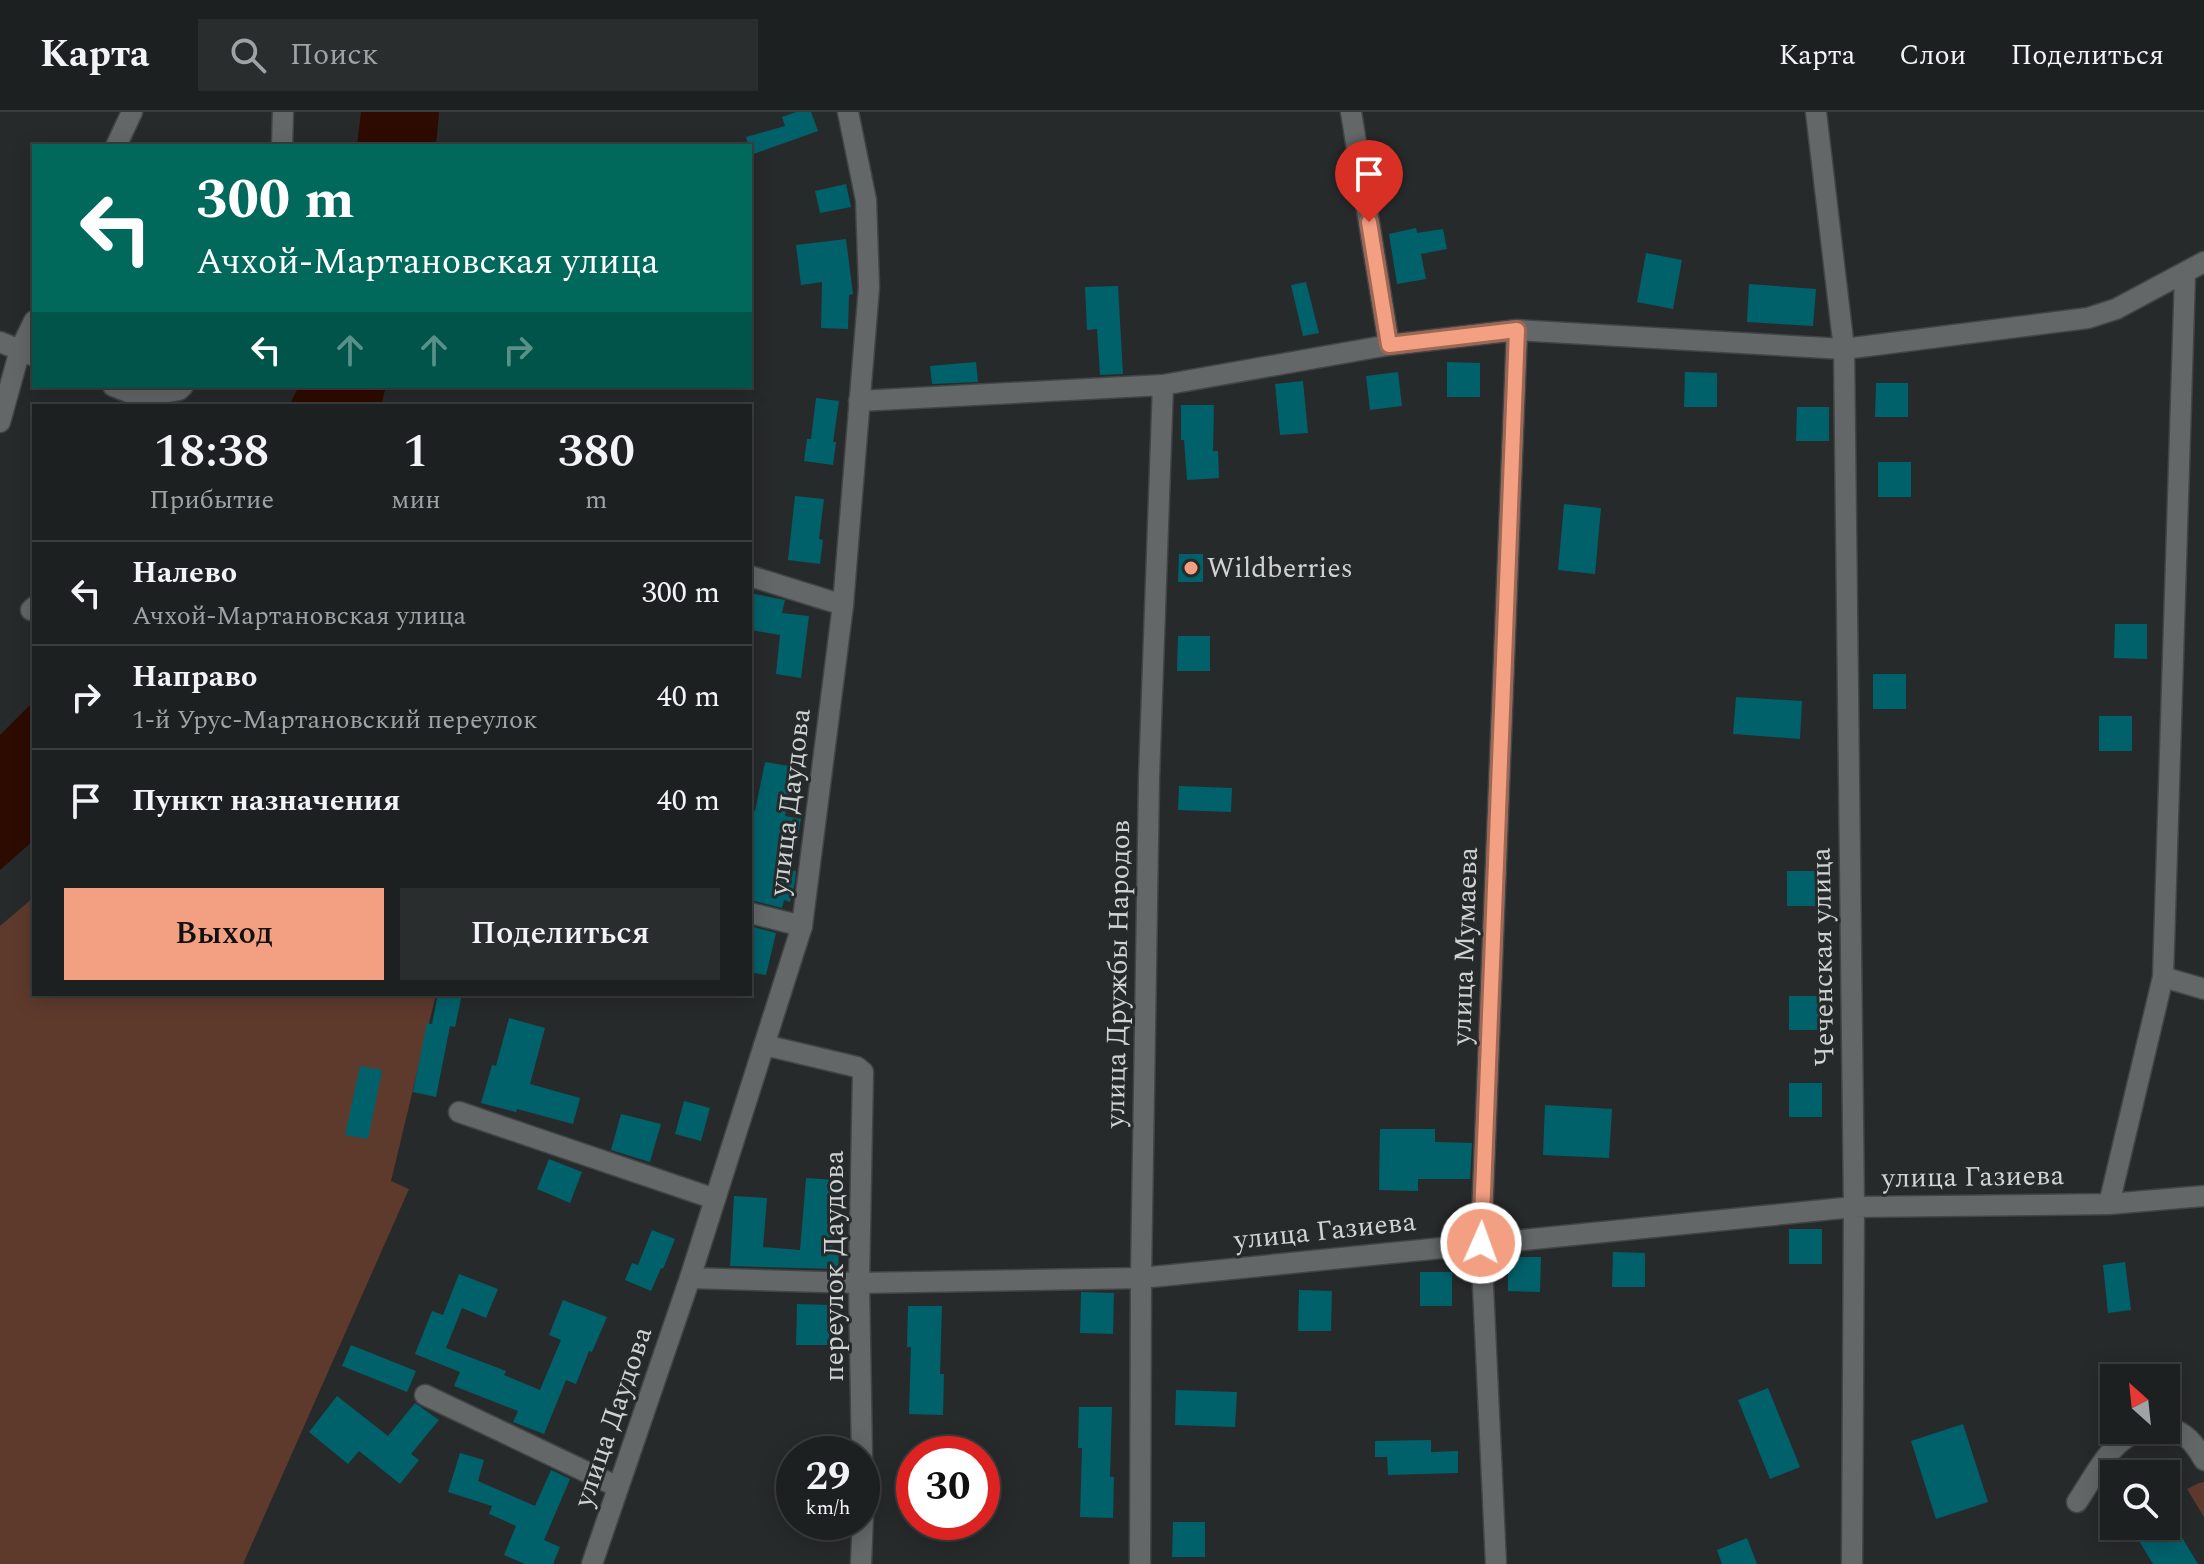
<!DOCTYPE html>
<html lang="ru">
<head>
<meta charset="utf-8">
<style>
  :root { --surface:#1d2020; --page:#2a2d2d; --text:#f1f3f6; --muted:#a0a3a5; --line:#3b3e3e; --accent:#f39f82 }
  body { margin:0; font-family:Spectral,serif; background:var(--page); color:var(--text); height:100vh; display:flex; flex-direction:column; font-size:30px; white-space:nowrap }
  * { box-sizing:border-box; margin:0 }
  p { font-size:26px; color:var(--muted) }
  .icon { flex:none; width:44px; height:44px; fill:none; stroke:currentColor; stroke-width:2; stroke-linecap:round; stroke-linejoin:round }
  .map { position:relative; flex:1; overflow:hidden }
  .details { position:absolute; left:32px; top:292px; width:720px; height:592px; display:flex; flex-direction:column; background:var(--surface); border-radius:0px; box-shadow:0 4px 20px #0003,0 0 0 2px var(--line) }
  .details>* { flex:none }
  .hud { position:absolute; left:32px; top:32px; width:720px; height:244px; border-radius:0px; box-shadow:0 4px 20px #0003,0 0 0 2px var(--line); background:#00695c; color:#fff; overflow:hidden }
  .needle { width:52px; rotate:333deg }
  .buttons { position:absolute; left:2100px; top:1252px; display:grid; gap:16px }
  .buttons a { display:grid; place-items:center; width:80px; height:80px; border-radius:0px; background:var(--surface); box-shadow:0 4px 20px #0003,0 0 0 2px var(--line); font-size:40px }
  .speed { position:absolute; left:776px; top:1324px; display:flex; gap:16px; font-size:40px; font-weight:700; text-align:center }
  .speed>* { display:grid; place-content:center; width:104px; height:104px; border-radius:50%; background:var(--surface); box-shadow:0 4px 20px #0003,0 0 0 2px var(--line); line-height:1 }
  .speed small { font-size:20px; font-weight:400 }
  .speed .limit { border:12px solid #d22; background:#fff; color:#111 }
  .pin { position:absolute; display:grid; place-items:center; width:68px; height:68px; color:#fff; margin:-82px -34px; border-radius:50% 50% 50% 0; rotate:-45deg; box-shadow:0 0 8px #0007 }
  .pin .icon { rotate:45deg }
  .me { position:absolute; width:88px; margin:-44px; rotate:2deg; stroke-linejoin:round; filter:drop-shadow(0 0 6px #0008) }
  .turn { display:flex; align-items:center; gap:28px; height:168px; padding:0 32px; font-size:36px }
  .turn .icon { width:104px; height:104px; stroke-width:2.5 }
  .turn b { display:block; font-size:56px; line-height:68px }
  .lanes { display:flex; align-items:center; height:76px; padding:0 32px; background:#0003; justify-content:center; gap:40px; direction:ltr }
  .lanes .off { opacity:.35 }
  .eta { display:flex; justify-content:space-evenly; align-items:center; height:136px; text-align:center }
  .eta b { font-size:48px; font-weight:600; line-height:56px }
  .action { display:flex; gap:16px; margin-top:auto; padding:16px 32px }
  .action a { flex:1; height:92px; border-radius:0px; background:var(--accent); color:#111; font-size:32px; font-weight:600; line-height:92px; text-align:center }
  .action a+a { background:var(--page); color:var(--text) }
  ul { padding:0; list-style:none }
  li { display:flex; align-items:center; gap:24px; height:104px; padding:0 32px; border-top:2px solid var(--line) }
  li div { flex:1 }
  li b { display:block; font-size:30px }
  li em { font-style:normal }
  header { display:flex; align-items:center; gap:48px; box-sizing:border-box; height:112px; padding:0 40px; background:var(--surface); border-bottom:2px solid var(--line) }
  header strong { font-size:38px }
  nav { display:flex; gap:44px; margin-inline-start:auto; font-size:28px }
  .search { width:560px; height:72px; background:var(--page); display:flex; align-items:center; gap:20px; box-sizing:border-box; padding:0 28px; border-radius:0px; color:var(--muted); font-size:30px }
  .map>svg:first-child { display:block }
  .green { fill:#5e3a2d }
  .water { fill:#2e0b01 }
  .building { fill:#00616b }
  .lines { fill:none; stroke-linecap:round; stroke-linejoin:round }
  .minor-casing { stroke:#424545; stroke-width:23 }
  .tertiary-casing { stroke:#424545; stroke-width:23 }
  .minor { stroke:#636767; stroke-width:20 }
  .tertiary { stroke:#636767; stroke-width:20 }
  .route-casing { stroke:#9e6754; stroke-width:20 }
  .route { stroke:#f39f82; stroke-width:14 }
  .poi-dot { fill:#f39f82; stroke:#272a2b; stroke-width:3 }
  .labels { text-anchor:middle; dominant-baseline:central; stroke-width:6; stroke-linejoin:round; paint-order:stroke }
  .poi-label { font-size:28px; fill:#d0d3d3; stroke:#272a2b; text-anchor:start }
  .street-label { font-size:28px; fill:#d0d3d3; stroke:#272a2b }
</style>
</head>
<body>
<header>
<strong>Карта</strong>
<div class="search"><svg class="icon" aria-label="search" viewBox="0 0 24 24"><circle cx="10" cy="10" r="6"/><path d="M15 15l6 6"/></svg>Поиск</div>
<nav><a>Карта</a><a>Слои</a><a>Поделиться</a></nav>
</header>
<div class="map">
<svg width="2204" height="1452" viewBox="0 0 2204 1452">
  <rect width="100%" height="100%" fill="#272a2b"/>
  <!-- green -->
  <path class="green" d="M 34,785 L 34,882 L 436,882 L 391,1069 L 409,1077 L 243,1452 L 0,1452 L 0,814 Z
    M 2204,1370 L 2204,1405 L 2187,1377 L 2199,1371 Z"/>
  <!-- water -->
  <path class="water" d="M 361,0 L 439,0 L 436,34 L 357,34 Z
    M 299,274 L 386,274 L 381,294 L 289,294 Z
    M 34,589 L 34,728 L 0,758 L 0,623 Z"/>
  <!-- building -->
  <path class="building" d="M 796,0 L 811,0 L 818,19 L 751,43 L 746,25 L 785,14 L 782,5 Z
    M 846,72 L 851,95 L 820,101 L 815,79 Z
    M 1416,116 L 1417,121 L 1443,117 L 1447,137 L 1421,142 L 1426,167 L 1397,172 L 1389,122 Z
    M 846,127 L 853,182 L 849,183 L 848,217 L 821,216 L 822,170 L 801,173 L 796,133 Z
    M 1646,141 L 1682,148 L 1673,197 L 1637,190 Z
    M 1306,170 L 1319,221 L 1303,224 L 1291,173 Z
    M 1749,172 L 1816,177 L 1813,214 L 1747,210 Z
    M 1118,174 L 1123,262 L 1100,263 L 1097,217 L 1087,218 L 1085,175 Z
    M 976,250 L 978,270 L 932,272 L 930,254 Z
    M 1447,250 L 1480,251 L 1480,285 L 1447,285 Z
    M 1398,260 L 1402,294 L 1370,298 L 1366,264 Z
    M 1685,260 L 1717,261 L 1717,295 L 1684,295 Z
    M 1303,269 L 1308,321 L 1280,323 L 1275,272 Z
    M 1876,271 L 1908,271 L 1908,305 L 1875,305 Z
    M 816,286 L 839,289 L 833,330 L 836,330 L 833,353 L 804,349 L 807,327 L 811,327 Z
    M 1181,293 L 1214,293 L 1213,339 L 1218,339 L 1219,366 L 1187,368 L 1184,328 L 1181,328 Z
    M 1797,295 L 1829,295 L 1829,329 L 1796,329 Z
    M 1878,350 L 1911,350 L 1911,385 L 1878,385 Z
    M 795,384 L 824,387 L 819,427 L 823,428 L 820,452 L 788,448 Z
    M 1564,392 L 1601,396 L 1595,462 L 1558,458 Z
    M 1179,442 L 1203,442 L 1203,470 L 1178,470 Z
    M 750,481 L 785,488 L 782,501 L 809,504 L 801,566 L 776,562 L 780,523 L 750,518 Z
    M 2115,512 L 2147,512 L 2147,547 L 2114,546 Z
    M 1178,524 L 1210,524 L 1210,559 L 1177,559 Z
    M 1873,562 L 1906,562 L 1906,597 L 1873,597 Z
    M 1736,585 L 1802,589 L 1800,627 L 1733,622 Z
    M 2099,604 L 2132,604 L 2132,639 L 2099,639 Z
    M 765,650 L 795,655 L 785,704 L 801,707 L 791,758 L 796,759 L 795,770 L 790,790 L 784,788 L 782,796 L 750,788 L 750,698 L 755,699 Z
    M 1179,674 L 1232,676 L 1231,700 L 1178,698 Z
    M 1787,759 L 1820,759 L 1820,794 L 1787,794 Z
    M 750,814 L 776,821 L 766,863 L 750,860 Z
    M 438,882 L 462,882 L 455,915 L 450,914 L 436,985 L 413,980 L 427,911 L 432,912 Z
    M 1789,884 L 1822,884 L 1822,918 L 1789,918 Z
    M 509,906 L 545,916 L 530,972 L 580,986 L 573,1012 L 517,997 L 516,1000 L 481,991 L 492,953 L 496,954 Z
    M 360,954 L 382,958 L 368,1027 L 345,1023 Z
    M 1789,971 L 1822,971 L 1822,1005 L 1789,1005 Z
    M 684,989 L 710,996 L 701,1029 L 675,1022 Z
    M 1545,993 L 1612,997 L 1609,1046 L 1543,1043 Z
    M 621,1002 L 661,1012 L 650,1050 L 611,1038 Z
    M 1380,1017 L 1435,1017 L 1435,1030 L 1472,1031 L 1470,1067 L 1418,1067 L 1418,1079 L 1379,1078 Z
    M 549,1047 L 582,1060 L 570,1091 L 537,1077 Z
    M 806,1066 L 838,1068 L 832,1140 L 839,1140 L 838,1157 L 730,1154 L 734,1084 L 767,1086 L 763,1135 L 800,1138 Z
    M 1789,1117 L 1822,1117 L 1822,1152 L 1789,1152 Z
    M 652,1118 L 675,1127 L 663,1157 L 661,1156 L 651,1179 L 625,1168 L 632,1151 L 638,1153 Z
    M 1613,1140 L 1645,1141 L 1645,1175 L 1612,1175 Z
    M 1508,1145 L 1541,1145 L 1540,1180 L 1508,1179 Z
    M 2125,1150 L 2131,1198 L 2108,1201 L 2103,1153 Z
    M 1420,1160 L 1452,1160 L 1452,1194 L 1420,1194 Z
    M 459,1162 L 498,1177 L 486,1206 L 462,1196 L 446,1236 L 506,1259 L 504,1263 L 540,1278 L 561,1228 L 549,1223 L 563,1188 L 607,1205 L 592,1240 L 589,1239 L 576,1272 L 566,1268 L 544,1322 L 513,1310 L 518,1299 L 454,1274 L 460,1260 L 415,1242 L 432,1199 L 443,1203 Z
    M 1299,1178 L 1332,1179 L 1331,1219 L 1298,1219 Z
    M 1081,1180 L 1114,1181 L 1113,1222 L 1080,1221 Z
    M 797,1192 L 830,1193 L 829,1233 L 796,1233 Z
    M 908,1194 L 942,1194 L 940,1262 L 944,1262 L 943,1303 L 909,1302 L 911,1235 L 907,1235 Z
    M 351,1233 L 416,1259 L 407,1280 L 342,1254 Z
    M 1768,1276 L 1800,1355 L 1770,1367 L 1738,1288 Z
    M 1176,1278 L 1237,1280 L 1235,1315 L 1175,1313 Z
    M 337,1284 L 388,1324 L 415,1291 L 439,1308 L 411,1342 L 419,1348 L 400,1372 L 359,1339 L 348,1352 L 309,1320 Z
    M 1079,1295 L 1112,1295 L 1110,1365 L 1114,1365 L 1113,1406 L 1080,1405 L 1082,1336 L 1078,1336 Z
    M 1963,1312 L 1988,1390 L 1936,1407 L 1911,1329 Z
    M 1431,1328 L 1431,1340 L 1458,1339 L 1458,1361 L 1388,1363 L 1387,1345 L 1375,1345 L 1375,1329 Z
    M 460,1341 L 484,1348 L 478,1369 L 535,1394 L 551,1358 L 570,1367 L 544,1428 L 560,1435 L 553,1452 L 525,1452 L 504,1443 L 516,1414 L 489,1402 L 492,1394 L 448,1380 Z
    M 1173,1410 L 1205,1410 L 1205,1445 L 1172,1445 Z
    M 2130,1414 L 2175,1414 L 2198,1452 L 2153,1452 Z
    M 1747,1426 L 1757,1452 L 1722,1452 L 1717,1438 Z"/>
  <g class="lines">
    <!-- minor casing -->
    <g class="minor-casing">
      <path id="minor" d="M 1351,0 L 1389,233
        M 1816,0 L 1844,237 L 1854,1095 L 1852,1452
        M 116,34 L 132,0
        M 282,34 L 283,0
        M 0,230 L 20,238 L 34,209
        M 113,274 L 141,285 L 179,278 L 183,274
        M 859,289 L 1163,273 L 1389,233 L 1517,218 L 1844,237 L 2088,206 L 2116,197 L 2204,150
        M 0,310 L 20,238 L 34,244
        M 750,464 L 843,493
        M 31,498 L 34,495
        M 750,801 L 802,814
        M 2163,865 L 2204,877
        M 764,933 L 857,955 L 863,960 L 859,1171 L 863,1403 L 861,1452
        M 459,1000 L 715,1087
        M 2109,1092 L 2163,865 L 2185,162
        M 690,1166 L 859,1171 L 1141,1166 L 1854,1095 L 2109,1092 L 2204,1084
        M 425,1283 L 618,1375
        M 2166,1315 C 2186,1320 2194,1331 2204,1348
        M 2077,1390 C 2094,1365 2111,1327 2142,1318
        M 1140,1452 L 1141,1166 L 1149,666 L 1163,273
        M 1496,1452 L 1481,1131 L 1517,218"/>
    </g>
    <!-- tertiary casing -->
    <g class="tertiary-casing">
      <path id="tertiary" d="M 592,1452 L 690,1166 L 802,814 L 843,493 L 869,175 L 866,88 L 848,0"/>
    </g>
    <!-- minor -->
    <use href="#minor" class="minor"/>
    <!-- tertiary -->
    <use href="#tertiary" class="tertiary"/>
  </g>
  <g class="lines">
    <!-- route casing -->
    <g class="route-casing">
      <path id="route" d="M 1369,110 L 1389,233 L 1517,218 L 1481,1131"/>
    </g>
    <!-- route -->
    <use href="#route" class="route"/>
  </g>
  <!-- markers -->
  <circle class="poi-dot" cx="1191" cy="456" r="8"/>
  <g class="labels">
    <!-- poi labels -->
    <g class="poi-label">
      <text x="1207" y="456">Wildberries</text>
    </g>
    <!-- street labels -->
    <g class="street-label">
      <text transform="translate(790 690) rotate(-83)">улица Даудова</text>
      <text transform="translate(1465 834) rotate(-88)">улица Мумаева</text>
      <text transform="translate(1823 845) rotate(-91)">Чеченская улица</text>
      <text transform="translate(1118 862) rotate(-89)">улица Дружбы Народов</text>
      <text transform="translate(1973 1065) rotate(-1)">улица Газиева</text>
      <text transform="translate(1325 1119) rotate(-6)">улица Газиева</text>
      <text transform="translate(834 1154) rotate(-90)">переулок Даудова</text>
      <text transform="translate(613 1305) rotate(-71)">улица Даудова</text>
    </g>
  </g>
</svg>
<div class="buttons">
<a><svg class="needle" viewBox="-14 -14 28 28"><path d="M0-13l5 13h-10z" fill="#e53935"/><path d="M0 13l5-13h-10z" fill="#a0a3a5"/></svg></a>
<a><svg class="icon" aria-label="search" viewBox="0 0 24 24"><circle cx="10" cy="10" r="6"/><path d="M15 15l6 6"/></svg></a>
</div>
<div class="speed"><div>29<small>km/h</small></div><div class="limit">30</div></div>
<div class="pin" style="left:1369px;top:110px;background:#d93025"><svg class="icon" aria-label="arrive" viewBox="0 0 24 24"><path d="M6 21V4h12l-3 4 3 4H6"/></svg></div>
<svg class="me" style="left:1481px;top:1131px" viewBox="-20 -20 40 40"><circle r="17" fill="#f39f82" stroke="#fff" stroke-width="3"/><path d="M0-11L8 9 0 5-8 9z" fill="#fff"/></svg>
<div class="hud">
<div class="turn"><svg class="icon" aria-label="left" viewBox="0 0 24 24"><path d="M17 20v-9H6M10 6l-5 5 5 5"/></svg><div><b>300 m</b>Ачхой-Мартановская улица</div></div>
<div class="lanes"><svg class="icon" aria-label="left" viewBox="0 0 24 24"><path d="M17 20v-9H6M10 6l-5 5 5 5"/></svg><svg class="icon off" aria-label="ahead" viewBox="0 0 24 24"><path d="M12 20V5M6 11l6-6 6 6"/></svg><svg class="icon off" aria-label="ahead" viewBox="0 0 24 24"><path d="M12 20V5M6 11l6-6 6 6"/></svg><svg class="icon off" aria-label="right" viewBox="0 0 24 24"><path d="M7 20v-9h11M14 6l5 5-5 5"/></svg></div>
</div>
<section class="details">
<div class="eta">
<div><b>18:38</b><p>Прибытие</p></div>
<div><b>1</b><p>мин</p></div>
<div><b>380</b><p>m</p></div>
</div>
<ul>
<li><svg class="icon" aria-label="left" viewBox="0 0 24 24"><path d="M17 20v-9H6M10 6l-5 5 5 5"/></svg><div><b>Налево</b><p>Ачхой-Мартановская улица</p></div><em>300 m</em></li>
<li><svg class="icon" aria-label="right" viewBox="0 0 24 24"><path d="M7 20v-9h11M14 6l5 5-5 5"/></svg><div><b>Направо</b><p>1-й Урус-Мартановский переулок</p></div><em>40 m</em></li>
<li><svg class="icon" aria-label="arrive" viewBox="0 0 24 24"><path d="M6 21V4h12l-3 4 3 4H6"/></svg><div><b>Пункт назначения</b></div><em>40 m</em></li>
</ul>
<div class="action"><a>Выход</a><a>Поделиться</a></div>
</section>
</div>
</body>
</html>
